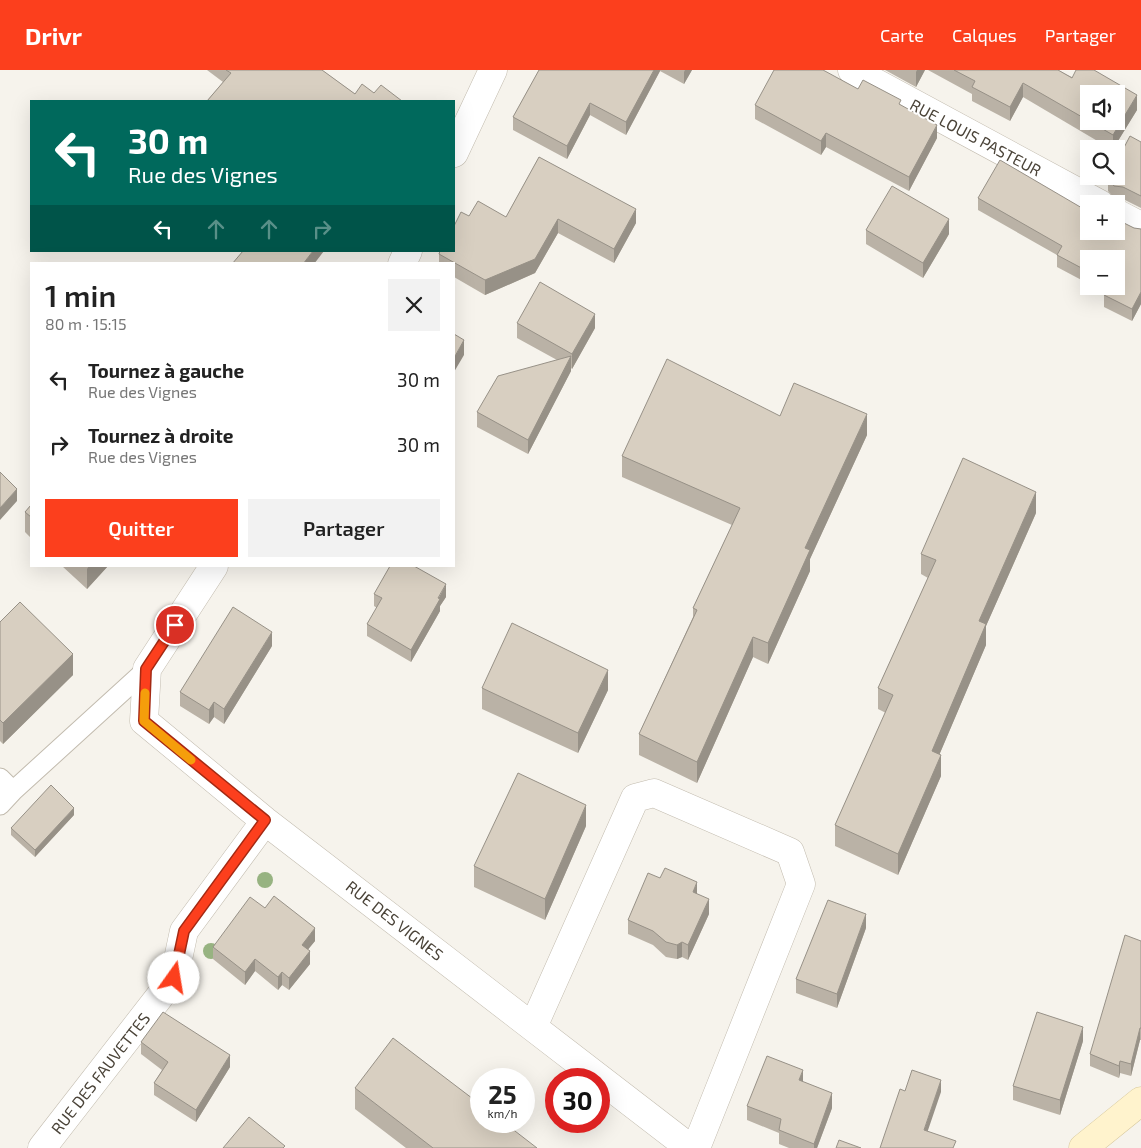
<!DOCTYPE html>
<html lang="fr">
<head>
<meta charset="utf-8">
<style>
  :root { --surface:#fff; --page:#f2f2f2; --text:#222; --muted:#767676; --accent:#fc3f1d }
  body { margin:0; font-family:"Exo 2",sans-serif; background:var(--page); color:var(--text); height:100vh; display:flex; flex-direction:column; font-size:19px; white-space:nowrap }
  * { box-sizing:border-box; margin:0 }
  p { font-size:16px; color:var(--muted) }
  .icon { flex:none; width:28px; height:28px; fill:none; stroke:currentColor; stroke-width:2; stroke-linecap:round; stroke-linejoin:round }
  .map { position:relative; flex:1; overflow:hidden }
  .drawer { position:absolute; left:30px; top:192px; width:425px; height:305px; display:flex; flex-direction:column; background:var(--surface); border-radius:0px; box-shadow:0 5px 20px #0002 }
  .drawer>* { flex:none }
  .hud { position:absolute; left:30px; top:30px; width:425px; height:152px; border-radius:0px; box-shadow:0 5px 20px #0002; background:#00695c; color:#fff; overflow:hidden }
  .controls { position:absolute; left:1080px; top:15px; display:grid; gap:10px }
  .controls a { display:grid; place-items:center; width:45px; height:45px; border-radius:0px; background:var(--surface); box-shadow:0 5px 20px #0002; font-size:25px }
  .speed { position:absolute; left:470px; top:998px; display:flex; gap:10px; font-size:25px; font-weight:700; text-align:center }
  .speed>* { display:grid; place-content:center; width:65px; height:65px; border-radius:50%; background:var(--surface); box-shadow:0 5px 20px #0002; line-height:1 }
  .speed small { font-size:12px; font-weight:400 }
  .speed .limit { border:8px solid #d22; background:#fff; color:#111 }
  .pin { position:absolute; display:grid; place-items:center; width:42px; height:42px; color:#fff; margin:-21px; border:2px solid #fff; border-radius:50%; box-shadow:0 1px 5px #0007 }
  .me { position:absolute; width:55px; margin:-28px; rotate:13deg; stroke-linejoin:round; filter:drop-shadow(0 0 4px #0008) }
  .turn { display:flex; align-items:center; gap:18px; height:105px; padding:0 15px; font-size:22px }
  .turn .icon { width:65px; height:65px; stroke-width:2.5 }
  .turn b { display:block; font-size:35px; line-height:42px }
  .lanes { display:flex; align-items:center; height:48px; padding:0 15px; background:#0003; justify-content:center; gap:25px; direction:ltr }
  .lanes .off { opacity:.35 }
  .round { display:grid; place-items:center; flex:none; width:52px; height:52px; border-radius:0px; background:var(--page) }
  .headline { display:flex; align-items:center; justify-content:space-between; height:85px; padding:0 15px }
  h1 { font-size:30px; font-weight:600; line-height:38px }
  .button { display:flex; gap:10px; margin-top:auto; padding:10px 15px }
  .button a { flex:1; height:58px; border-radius:0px; background:var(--accent); color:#fff; font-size:20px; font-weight:600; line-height:58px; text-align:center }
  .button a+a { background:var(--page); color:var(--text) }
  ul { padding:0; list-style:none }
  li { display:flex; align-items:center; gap:15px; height:65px; padding:0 15px }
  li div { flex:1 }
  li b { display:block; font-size:19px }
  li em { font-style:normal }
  header { display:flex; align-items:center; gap:30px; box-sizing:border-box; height:70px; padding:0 25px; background:var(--accent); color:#fff }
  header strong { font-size:24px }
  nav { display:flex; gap:28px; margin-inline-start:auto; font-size:18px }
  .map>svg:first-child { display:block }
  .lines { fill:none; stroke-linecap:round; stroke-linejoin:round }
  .lane-casing { stroke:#c2bbae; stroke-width:21 }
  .street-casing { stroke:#c2bbae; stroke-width:29 }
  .secondary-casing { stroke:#d6c79b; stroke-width:29 }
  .lane { stroke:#fff; stroke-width:19 }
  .street { stroke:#fff; stroke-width:28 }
  .secondary { stroke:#fff3cd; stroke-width:28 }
  .tree { fill:#97b381 }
  .wall { fill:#bab2a6 }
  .shaded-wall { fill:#979187 }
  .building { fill:#d8cfc1; stroke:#979187 }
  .route-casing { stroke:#a42913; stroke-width:12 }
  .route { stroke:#fc3f1d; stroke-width:9 }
  .slow { stroke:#f59e0b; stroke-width:9 }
  .labels { text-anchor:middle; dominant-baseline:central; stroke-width:4; stroke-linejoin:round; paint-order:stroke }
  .street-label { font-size:16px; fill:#4b4439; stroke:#fff }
</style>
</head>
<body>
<header>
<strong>Drivr</strong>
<nav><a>Carte</a><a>Calques</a><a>Partager</a></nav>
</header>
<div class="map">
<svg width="1141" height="1078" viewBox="0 0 1141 1078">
  <rect width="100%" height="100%" fill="#f6f3ec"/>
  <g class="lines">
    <!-- lane casing -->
    <g class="lane-casing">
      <path id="lane" d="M 0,708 L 13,721
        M 0,735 L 13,721 L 147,599"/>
    </g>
    <!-- street casing -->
    <g class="street-casing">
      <path id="street" d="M 852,0 L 1100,134
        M 454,83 L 493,0
        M 1116,143 L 1141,156
        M 402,194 L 408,181
        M 214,496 L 147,599 L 144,651 L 265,751 L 690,1078
        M 533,957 L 635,728 L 654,723 L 790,782 L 801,814 L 696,1078
        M 42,1078 L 174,908 L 184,861 L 265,751"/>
    </g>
    <!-- secondary casing -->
    <g class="secondary-casing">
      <path id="secondary" d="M 1083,1078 L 1141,1031"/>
    </g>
    <!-- lane -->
    <use href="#lane" class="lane"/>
    <!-- street -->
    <use href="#street" class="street"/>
    <!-- secondary -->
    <use href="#secondary" class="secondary"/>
  </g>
  <!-- trees -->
  <g class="tree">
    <circle cx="265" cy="810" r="8"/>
    <circle cx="211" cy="881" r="8"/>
  </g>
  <!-- wall -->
  <path class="wall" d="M 207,0 L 322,0 L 355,24 L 374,23 L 402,31 L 207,31 L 223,12 Z
    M 539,0 L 692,0 L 684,14 L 660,1 L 626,65 L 590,45 L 567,89 L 513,60 L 513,47 Z
    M 885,0 L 925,0 L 916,17 Z
    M 928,0 L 1058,0 L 1137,40 L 1113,79 L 1111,79 L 1023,27 L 1010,51 L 972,31 L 972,24 Z
    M 858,19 L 901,35 L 937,68 L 909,121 L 826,77 L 821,85 L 755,49 L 755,35 Z
    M 1141,72 L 1141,138 L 1123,129 L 1114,128 L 1108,121 L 1108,108 Z
    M 539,87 L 636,153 L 614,193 L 558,163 L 535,203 L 485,225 L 454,207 L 454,194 L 439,194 L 439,184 L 469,146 L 506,147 Z
    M 978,128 L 1082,138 L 1089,140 L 1134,158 L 1141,159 L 1141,234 L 1132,251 L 1104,237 L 1104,225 L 1105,223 L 1093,216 L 1116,216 L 1089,189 L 1089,214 L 1057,197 L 1057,185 L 978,140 Z
    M 866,160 L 949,164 L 923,208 L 866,174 Z
    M 517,253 L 595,258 L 572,299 L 571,298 L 571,301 L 528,384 L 477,357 L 477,342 L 557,290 L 517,268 Z
    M 780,346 L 867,365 L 810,489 L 810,501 L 768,594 L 753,587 L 697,713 L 639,685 L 639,664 L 693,547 L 693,538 L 732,455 L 622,407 L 622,386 Z
    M 31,435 L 31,468 L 25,462 L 25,442 Z
    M 1036,443 L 986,556 L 986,575 L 939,685 L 941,706 L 898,805 L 835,776 L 835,755 L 886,643 L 878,639 L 878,618 L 928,508 L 921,504 L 921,484 Z
    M 62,496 L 108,496 L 87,519 Z
    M 374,524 L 446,527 L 440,536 L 440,541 L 411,592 L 367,566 L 367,554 L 377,538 L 374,536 Z
    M 0,552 L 73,605 L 3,674 L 0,671 Z
    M 272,576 L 224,654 L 214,647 L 209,654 L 180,636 L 180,622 Z
    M 482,618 L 608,620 L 578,683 L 482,639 Z
    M 74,745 L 35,787 L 11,765 L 11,758 Z
    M 586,756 L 545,850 L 474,817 L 474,796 Z
    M 697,824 L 709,844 L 688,890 L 682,887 L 677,889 L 666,887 L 653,875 L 628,864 L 628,850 Z
    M 265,838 L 315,871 L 308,879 L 310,894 L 289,920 L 282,915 L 278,920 L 255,901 L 245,915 L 213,889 L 213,877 Z
    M 866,858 L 837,938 L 796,923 L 796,909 Z
    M 1141,871 L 1141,970 L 1140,970 L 1131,1006 L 1120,1003 L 1119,1008 L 1090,996 L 1090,984 Z
    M 1083,971 L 1060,1045 L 1013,1030 L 1013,1016 Z
    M 141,972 L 230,997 L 196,1052 L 154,1025 L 154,1013 L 162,1000 L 141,984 Z
    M 803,1012 L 832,1038 L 817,1078 L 789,1078 L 779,1074 L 779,1063 L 747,1050 L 747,1036 Z
    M 355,1018 L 537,1078 L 406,1078 L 355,1039 Z"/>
  <!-- shaded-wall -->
  <path class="shaded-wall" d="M 654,0 L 660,0 L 660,1 L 626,65 L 626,52 Z
    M 685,0 L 692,0 L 684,14 L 684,2 Z
    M 917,0 L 925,0 L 916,17 L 916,2 Z
    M 1023,13 L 1023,27 L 1010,51 L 1010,37 Z
    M 1137,25 L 1137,40 L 1113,79 L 1113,65 Z
    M 590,33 L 590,45 L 567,89 L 567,76 Z
    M 937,55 L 937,68 L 909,121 L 909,107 Z
    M 826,63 L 826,77 L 821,85 L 821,71 Z
    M 636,139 L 636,153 L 614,193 L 614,179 Z
    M 558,149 L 558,163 L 535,203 L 485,225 L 485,210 Z
    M 949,149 L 949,164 L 923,208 L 923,193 Z
    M 313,181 L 324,181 L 314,194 L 303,194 Z
    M 1141,222 L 1141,234 L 1132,251 L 1132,239 Z
    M 595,244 L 595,258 L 572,299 L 572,284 Z
    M 464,270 L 464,285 L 454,302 L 454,288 Z
    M 571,286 L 571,301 L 528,384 L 528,370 Z
    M 867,344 L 867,365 L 810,489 L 810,501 L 768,594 L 768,573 L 805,478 Z
    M 17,419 L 17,431 L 0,450 L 0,438 Z
    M 1036,422 L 1036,443 L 986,556 L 986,575 L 932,702 L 932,681 L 979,551 Z
    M 89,496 L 108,496 L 87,519 L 87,499 Z
    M 446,514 L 446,527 L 440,536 L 440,541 L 411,592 L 411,580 Z
    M 272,562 L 272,576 L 224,654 L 224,639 Z
    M 753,567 L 753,587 L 697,713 L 697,692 Z
    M 73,584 L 73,605 L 3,674 L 3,653 Z
    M 608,600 L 608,620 L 578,683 L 578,663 Z
    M 214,632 L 214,647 L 209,654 L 209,640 Z
    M 941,685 L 941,706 L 898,805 L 898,784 Z
    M 586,735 L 586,756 L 545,850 L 545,829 Z
    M 74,738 L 74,745 L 35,787 L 35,780 Z
    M 697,812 L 697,826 L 693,822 Z
    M 709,829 L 709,844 L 688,890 L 688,875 Z
    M 866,844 L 866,858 L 837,938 L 837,924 Z
    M 315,858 L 315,871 L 302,887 L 302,875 Z
    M 682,872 L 682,887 L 677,889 L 677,875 Z
    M 310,881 L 310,894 L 289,920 L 289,908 Z
    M 255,889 L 255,901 L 245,915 L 245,902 Z
    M 282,902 L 282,915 L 278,920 L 278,907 Z
    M 1083,957 L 1083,971 L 1060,1045 L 1060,1030 Z
    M 1140,958 L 1140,970 L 1131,1006 L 1131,994 Z
    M 230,985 L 230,997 L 196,1052 L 196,1040 Z
    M 1120,991 L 1120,1003 L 1119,1008 L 1119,996 Z
    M 803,1000 L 803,1014 L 799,1010 Z
    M 941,1010 L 941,1022 L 924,1072 L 924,1060 Z
    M 832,1023 L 832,1038 L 817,1078 L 814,1078 L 814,1074 Z"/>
  <!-- building -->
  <path class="building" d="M 226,0 L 322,0 L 355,24 L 362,14 L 374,23 L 381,15 L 402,31 L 207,31 L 231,3 Z
    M 539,0 L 654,0 L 626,52 L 590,33 L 567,76 L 513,47 Z
    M 774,0 L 823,0 L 858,19 L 863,10 L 901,30 L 899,34 L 937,55 L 909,107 L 826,63 L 821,71 L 755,35 Z
    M 954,0 L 1058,0 L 1072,8 L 1076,0 L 1094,0 L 1137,25 L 1113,65 L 1089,51 L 1116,51 L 1116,24 L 1089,24 L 1089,51 L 1023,13 L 1010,37 L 972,17 L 975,11 Z
    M 1130,66 L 1141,72 L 1141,126 L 1123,117 L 1114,116 L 1108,108 L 1109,106 L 1116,106 L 1116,93 Z
    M 539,87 L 636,139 L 614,179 L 558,149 L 535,189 L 485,210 L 439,184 L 440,181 L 454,181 L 454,156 L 461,142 L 469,146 L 478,131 L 506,147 Z
    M 1000,90 L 1082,138 L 1083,136 L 1089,140 L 1089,161 L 1116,161 L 1116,149 L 1134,158 L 1141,159 L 1141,222 L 1132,239 L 1104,225 L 1108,216 L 1116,216 L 1116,189 L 1089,189 L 1089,202 L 1057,185 L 1062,176 L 978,128 Z
    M 892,116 L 949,149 L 923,193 L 866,160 Z
    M 243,181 L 313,181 L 303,194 L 232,194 Z
    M 540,212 L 595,244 L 572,284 L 517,253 Z
    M 454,264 L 464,270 L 454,288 Z
    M 571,286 L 528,370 L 477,342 L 498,306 Z
    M 667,289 L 780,346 L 794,313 L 867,344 L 805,478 L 810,480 L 768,573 L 753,567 L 697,692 L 639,664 L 697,540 L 693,538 L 740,438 L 622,386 Z
    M 963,388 L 1036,422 L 979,551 L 986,554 L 932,681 L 941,685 L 898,784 L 835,755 L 893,625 L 878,618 L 936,490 L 921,484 Z
    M 0,402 L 17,419 L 0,438 Z
    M 31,435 L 31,447 L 25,442 Z
    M 390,496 L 414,496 L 446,514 L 438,528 L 440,529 L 411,580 L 367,554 L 382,528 L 374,524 Z
    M 20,532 L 73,584 L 3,653 L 0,650 L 0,552 Z
    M 233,537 L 272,562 L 224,639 L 214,632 L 209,640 L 180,622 Z
    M 512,553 L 608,600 L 578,663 L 482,618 Z
    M 518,703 L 586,735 L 545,829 L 474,796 Z
    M 51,715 L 74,738 L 35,780 L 11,758 Z
    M 665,798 L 697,812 L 693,822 L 709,829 L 688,875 L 682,872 L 677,875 L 666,872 L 653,861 L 628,850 L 648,803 L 660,808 Z
    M 274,826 L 315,858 L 302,875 L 310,881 L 289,908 L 282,902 L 278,907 L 255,889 L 245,902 L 213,877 L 250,827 L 265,838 Z
    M 828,830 L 866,844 L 837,924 L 796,909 Z
    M 1125,865 L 1141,871 L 1141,958 L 1140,958 L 1131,994 L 1120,991 L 1119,996 L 1090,984 Z
    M 163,942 L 230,985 L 196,1040 L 154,1013 L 168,992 L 141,972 Z
    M 1037,942 L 1083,957 L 1060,1030 L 1013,1016 Z
    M 393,968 L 481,1035 L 481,1051 L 502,1051 L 537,1078 L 433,1078 L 355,1018 Z
    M 767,986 L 803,1000 L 799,1010 L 832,1023 L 814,1074 L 779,1060 L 781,1049 L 747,1036 Z
    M 912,1000 L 941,1010 L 924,1060 L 956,1071 L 953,1078 L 880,1078 L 900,1019 L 905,1021 Z
    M 249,1047 L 285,1076 L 283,1078 L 223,1078 Z
    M 839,1070 L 861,1078 L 836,1078 Z"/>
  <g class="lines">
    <!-- route casing -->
    <g class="route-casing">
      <path id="route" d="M 174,908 L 184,861 L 265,750 L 144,651 L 146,599 L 175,555"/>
    </g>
    <!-- route -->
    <use href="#route" class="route"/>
    <!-- slow -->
    <path class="slow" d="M 145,623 L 144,651 L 191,690"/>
  </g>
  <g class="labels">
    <!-- street labels -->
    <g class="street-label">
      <text transform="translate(976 67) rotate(28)">RUE LOUIS PASTEUR</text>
      <text transform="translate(395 850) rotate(38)">RUE DES VIGNES</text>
      <text transform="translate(100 1003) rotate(-52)">RUE DES FAUVETTES</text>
    </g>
  </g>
</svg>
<div class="controls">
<a><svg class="icon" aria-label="sound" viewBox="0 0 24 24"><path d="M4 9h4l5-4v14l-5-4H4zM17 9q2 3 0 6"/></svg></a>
<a><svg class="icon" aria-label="search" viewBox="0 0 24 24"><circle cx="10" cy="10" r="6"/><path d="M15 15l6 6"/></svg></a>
<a>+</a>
<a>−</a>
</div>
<div class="speed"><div>25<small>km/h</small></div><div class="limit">30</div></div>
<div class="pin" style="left:175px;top:555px;background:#d93025"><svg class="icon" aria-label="arrive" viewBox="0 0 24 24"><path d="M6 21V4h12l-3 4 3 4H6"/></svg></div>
<svg class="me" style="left:174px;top:908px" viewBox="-20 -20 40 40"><circle r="19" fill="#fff"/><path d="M0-13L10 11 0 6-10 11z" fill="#fc3f1d"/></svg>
<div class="hud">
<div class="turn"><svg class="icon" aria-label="left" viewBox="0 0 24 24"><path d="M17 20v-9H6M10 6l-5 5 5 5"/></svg><div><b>30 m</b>Rue des Vignes</div></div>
<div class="lanes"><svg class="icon" aria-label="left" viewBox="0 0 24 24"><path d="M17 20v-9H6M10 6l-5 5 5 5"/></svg><svg class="icon off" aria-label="ahead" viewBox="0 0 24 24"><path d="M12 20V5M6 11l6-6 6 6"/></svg><svg class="icon off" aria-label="ahead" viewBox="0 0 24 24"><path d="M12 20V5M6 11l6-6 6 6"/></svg><svg class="icon off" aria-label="right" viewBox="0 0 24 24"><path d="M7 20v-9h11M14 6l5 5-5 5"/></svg></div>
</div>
<section class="drawer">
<div class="headline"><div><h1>1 min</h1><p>80 m · 15:15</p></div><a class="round"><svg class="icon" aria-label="close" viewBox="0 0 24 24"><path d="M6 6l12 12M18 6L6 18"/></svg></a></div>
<ul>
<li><svg class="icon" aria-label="left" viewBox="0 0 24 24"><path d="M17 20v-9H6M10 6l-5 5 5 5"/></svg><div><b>Tournez à gauche</b><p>Rue des Vignes</p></div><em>30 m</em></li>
<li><svg class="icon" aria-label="right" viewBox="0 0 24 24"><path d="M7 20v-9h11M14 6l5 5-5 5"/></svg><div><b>Tournez à droite</b><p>Rue des Vignes</p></div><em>30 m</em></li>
</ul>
<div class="button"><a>Quitter</a><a>Partager</a></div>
</section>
</div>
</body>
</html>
